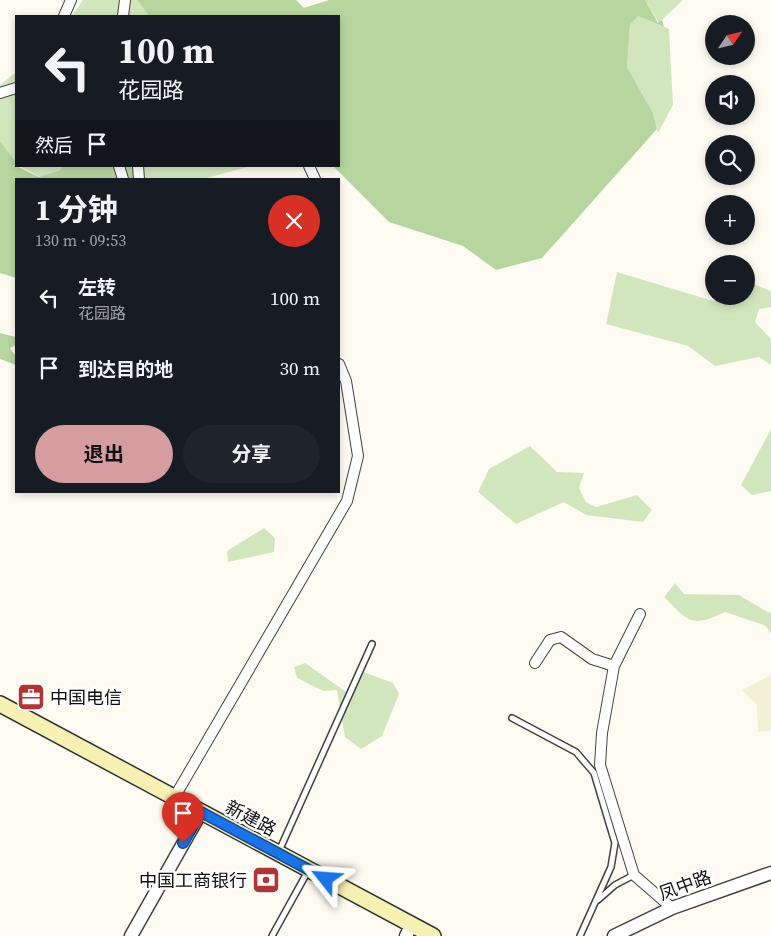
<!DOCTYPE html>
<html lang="zh">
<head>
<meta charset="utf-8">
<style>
  :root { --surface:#171b24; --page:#20242c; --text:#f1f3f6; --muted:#9ea1a6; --accent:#d59da0 }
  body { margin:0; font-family:"Source Serif 4","Noto Sans SC",serif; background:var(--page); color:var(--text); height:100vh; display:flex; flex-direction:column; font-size:19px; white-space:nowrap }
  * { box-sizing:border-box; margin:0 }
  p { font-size:16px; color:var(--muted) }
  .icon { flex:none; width:28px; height:28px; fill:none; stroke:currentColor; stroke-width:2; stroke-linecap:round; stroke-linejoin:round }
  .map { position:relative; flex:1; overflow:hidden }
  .side { position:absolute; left:15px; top:178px; width:325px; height:315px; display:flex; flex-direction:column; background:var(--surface); border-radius:0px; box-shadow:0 2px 8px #0003 }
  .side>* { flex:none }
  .banner { position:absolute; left:15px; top:15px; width:325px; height:152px; border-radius:0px; box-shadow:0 2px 8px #0003; background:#171b24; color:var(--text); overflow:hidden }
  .needle { width:32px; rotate:55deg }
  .tools { position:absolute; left:705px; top:15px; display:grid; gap:10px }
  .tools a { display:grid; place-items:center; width:50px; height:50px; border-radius:50%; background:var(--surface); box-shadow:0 2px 8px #0003; font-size:25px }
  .pin { position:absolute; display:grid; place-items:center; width:42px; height:42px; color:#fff; margin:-51px -21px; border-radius:50% 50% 50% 0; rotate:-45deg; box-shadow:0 0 5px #0007 }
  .pin .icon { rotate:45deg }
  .me { position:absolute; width:55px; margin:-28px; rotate:298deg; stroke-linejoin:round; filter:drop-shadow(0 0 4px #0008) }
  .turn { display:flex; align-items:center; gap:18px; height:105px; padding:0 20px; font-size:22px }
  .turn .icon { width:65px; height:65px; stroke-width:2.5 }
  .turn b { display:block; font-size:35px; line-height:42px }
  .then { display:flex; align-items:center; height:48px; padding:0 20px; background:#0003; gap:10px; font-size:19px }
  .round { display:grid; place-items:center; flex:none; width:52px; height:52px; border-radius:26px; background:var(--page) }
  .headline { display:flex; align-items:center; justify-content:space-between; height:85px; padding:0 20px }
  h1 { font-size:30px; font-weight:700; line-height:38px }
  .primary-button { display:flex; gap:10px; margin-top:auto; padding:10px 20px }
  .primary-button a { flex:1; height:58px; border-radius:30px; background:var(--accent); color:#111; font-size:20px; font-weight:700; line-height:58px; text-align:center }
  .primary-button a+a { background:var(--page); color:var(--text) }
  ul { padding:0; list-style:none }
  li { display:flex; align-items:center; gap:15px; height:70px; padding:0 20px }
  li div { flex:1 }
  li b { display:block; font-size:19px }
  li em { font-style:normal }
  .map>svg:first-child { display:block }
  .farmland { fill:#f2f0d4 }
  .green { fill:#d2e6be }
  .forest { fill:#b6d59f }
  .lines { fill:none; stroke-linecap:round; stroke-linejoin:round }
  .service-casing { stroke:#424242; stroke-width:8 }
  .minor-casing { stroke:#424242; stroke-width:12 }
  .tertiary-casing { stroke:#424242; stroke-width:15 }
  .secondary-casing { stroke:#313131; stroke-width:18 }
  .service { stroke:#fff; stroke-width:5 }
  .minor { stroke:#fff; stroke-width:10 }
  .tertiary { stroke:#fff; stroke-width:12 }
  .secondary { stroke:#f8f1b4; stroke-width:15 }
  .route-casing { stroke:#114b97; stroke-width:12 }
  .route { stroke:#1a73e8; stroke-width:9 }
  .labels { text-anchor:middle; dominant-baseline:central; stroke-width:5; stroke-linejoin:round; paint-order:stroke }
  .poi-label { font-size:18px; fill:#0f0f0f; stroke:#fff; text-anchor:start }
  .street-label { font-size:18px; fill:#0f0f0f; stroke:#fff }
</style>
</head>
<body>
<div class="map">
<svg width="771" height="936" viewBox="0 0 771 936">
  <rect width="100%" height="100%" fill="#fefcf2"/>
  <!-- farmland -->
  <path class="farmland" d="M 771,675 L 771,731 L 758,732 L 757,705 L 742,690 Z"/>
  <!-- green -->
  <path class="green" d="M 83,0 L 137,0 L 149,16 L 72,16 Z
    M 645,0 L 683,0 L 659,23 Z
    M 638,16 L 669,29 L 673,105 L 658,133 L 653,113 L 627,67 L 630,25 Z
    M 16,72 L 16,162 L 0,141 L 0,85 Z
    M 20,166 L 62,166 L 60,170 L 40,177 Z
    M 133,166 L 251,166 L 203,179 L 138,179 Z
    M 617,272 L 713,301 L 724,296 L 746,296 L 746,281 L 771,291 L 771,307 L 759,309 L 755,322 L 771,339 L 771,365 L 759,357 L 715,366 L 688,346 L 606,324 Z
    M 771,429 L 771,491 L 752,495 L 741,485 Z
    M 530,446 L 557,472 L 584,473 L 579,488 L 586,502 L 596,507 L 637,495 L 652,510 L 643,522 L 586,515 L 564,502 L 516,524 L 478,492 L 489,469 Z
    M 264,528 L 275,538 L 274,552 L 228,562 L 227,551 Z
    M 675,583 L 684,594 L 739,595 L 769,613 L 771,612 L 771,634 L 766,626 L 725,612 C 691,628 689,622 664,597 Z
    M 305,663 L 352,696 L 361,671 L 393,683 L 399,694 L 382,736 L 361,749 L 345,737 L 337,690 L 323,691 L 297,678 L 294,667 Z"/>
  <!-- forest -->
  <path class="forest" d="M 137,0 L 296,0 L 304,8 L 329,0 L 645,0 L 658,23 L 662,20 L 664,27 L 638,16 L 630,25 L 627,67 L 653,113 L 657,129 L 542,258 L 496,270 L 463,246 L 389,222 L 333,166 L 339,166 L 339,16 L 149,16 Z
    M 0,141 L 16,162 L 16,166 L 39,177 L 60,170 L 62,166 L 133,166 L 138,179 L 16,179 L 16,278 L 0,273 Z
    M 0,333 L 16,337 L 16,345 L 10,348 L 16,357 L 16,365 L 0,359 Z"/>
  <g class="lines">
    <!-- service casing -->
    <g class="service-casing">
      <path id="service" d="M 512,718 L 576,752 L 594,773 L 615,843 L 611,867 L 580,936
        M 279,851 L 372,644
        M 598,900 L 615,885 L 634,875
        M 272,936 L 308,871"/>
    </g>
    <!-- minor casing -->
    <g class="minor-casing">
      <path id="minor" d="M 64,16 L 71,0
        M 123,16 L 125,0
        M 0,93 L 16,88
        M 119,166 L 123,179
        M 138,166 L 139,179
        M 309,166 L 315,179
        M 640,614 L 614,666 L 602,733 L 600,765 L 634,875 L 672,908
        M 535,663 L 550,640 L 561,637 L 592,659 L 614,666
        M 174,798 L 347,501 L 358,456 L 346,381 L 339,364"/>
    </g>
    <!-- tertiary casing -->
    <g class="tertiary-casing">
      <path id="tertiary" d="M 131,936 L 201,812
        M 406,936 L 412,924
        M 614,936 L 672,908 L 771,873"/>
    </g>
    <!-- secondary casing -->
    <g class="secondary-casing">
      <path id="secondary" d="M 0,704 L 433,936"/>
    </g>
    <!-- service -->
    <use href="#service" class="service"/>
    <!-- minor -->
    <use href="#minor" class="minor"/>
    <!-- tertiary -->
    <use href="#tertiary" class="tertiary"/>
    <!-- secondary -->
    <use href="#secondary" class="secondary"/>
  </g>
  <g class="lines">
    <!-- route casing -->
    <g class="route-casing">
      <path id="route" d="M 183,843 L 201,812 L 326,879"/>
    </g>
    <!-- route -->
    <use href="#route" class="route"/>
  </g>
  <!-- icons -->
  <defs>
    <g id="office-square" transform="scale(1.4375)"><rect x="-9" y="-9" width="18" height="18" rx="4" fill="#b33337" stroke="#fff"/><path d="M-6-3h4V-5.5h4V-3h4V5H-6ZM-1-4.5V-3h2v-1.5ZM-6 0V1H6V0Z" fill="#fff"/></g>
    <g id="bank-square" transform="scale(1.4375)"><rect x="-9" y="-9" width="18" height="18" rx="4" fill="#b33337" stroke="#fff"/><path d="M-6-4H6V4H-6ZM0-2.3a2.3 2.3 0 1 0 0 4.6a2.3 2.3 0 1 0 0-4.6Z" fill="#fff"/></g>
  </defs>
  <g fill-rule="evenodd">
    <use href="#office-square" x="31" y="697"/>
    <use href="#bank-square" x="266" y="880"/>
  </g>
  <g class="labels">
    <!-- poi labels -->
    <g class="poi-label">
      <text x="50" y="697">中国电信</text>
      <text x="247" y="880" text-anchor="end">中国工商银行</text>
    </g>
    <!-- street labels -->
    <g class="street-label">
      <text transform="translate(251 818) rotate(28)">新建路</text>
      <text transform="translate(685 885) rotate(-20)">凤中路</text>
    </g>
  </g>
</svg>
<div class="tools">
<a><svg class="needle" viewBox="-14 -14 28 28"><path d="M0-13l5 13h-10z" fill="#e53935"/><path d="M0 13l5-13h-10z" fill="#9ea1a6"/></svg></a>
<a><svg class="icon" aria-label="sound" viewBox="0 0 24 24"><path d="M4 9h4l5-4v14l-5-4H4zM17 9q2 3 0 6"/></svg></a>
<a><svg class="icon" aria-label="search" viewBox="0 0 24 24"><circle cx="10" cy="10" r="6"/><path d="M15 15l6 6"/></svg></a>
<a>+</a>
<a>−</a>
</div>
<div class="pin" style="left:183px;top:843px;background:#d93025"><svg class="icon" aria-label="arrive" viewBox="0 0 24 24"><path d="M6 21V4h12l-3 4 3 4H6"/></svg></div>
<svg class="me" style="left:326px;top:879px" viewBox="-20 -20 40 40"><path d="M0-17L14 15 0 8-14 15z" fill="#1a73e8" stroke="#fff" stroke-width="4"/></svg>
<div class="banner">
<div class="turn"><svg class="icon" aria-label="left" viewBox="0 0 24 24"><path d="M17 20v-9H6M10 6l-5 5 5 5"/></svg><div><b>100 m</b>花园路</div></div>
<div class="then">然后<svg class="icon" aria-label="arrive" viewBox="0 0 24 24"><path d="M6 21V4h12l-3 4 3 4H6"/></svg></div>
</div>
<section class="side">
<div class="headline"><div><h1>1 分钟</h1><p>130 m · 09:53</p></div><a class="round" style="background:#d93025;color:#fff"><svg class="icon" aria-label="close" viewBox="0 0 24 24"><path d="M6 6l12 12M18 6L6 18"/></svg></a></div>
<ul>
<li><svg class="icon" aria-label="left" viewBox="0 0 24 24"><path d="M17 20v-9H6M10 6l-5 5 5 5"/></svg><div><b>左转</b><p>花园路</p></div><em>100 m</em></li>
<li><svg class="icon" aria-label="arrive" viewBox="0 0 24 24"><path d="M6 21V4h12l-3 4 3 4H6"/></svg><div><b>到达目的地</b></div><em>30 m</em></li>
</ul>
<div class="primary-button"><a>退出</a><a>分享</a></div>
</section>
</div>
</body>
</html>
